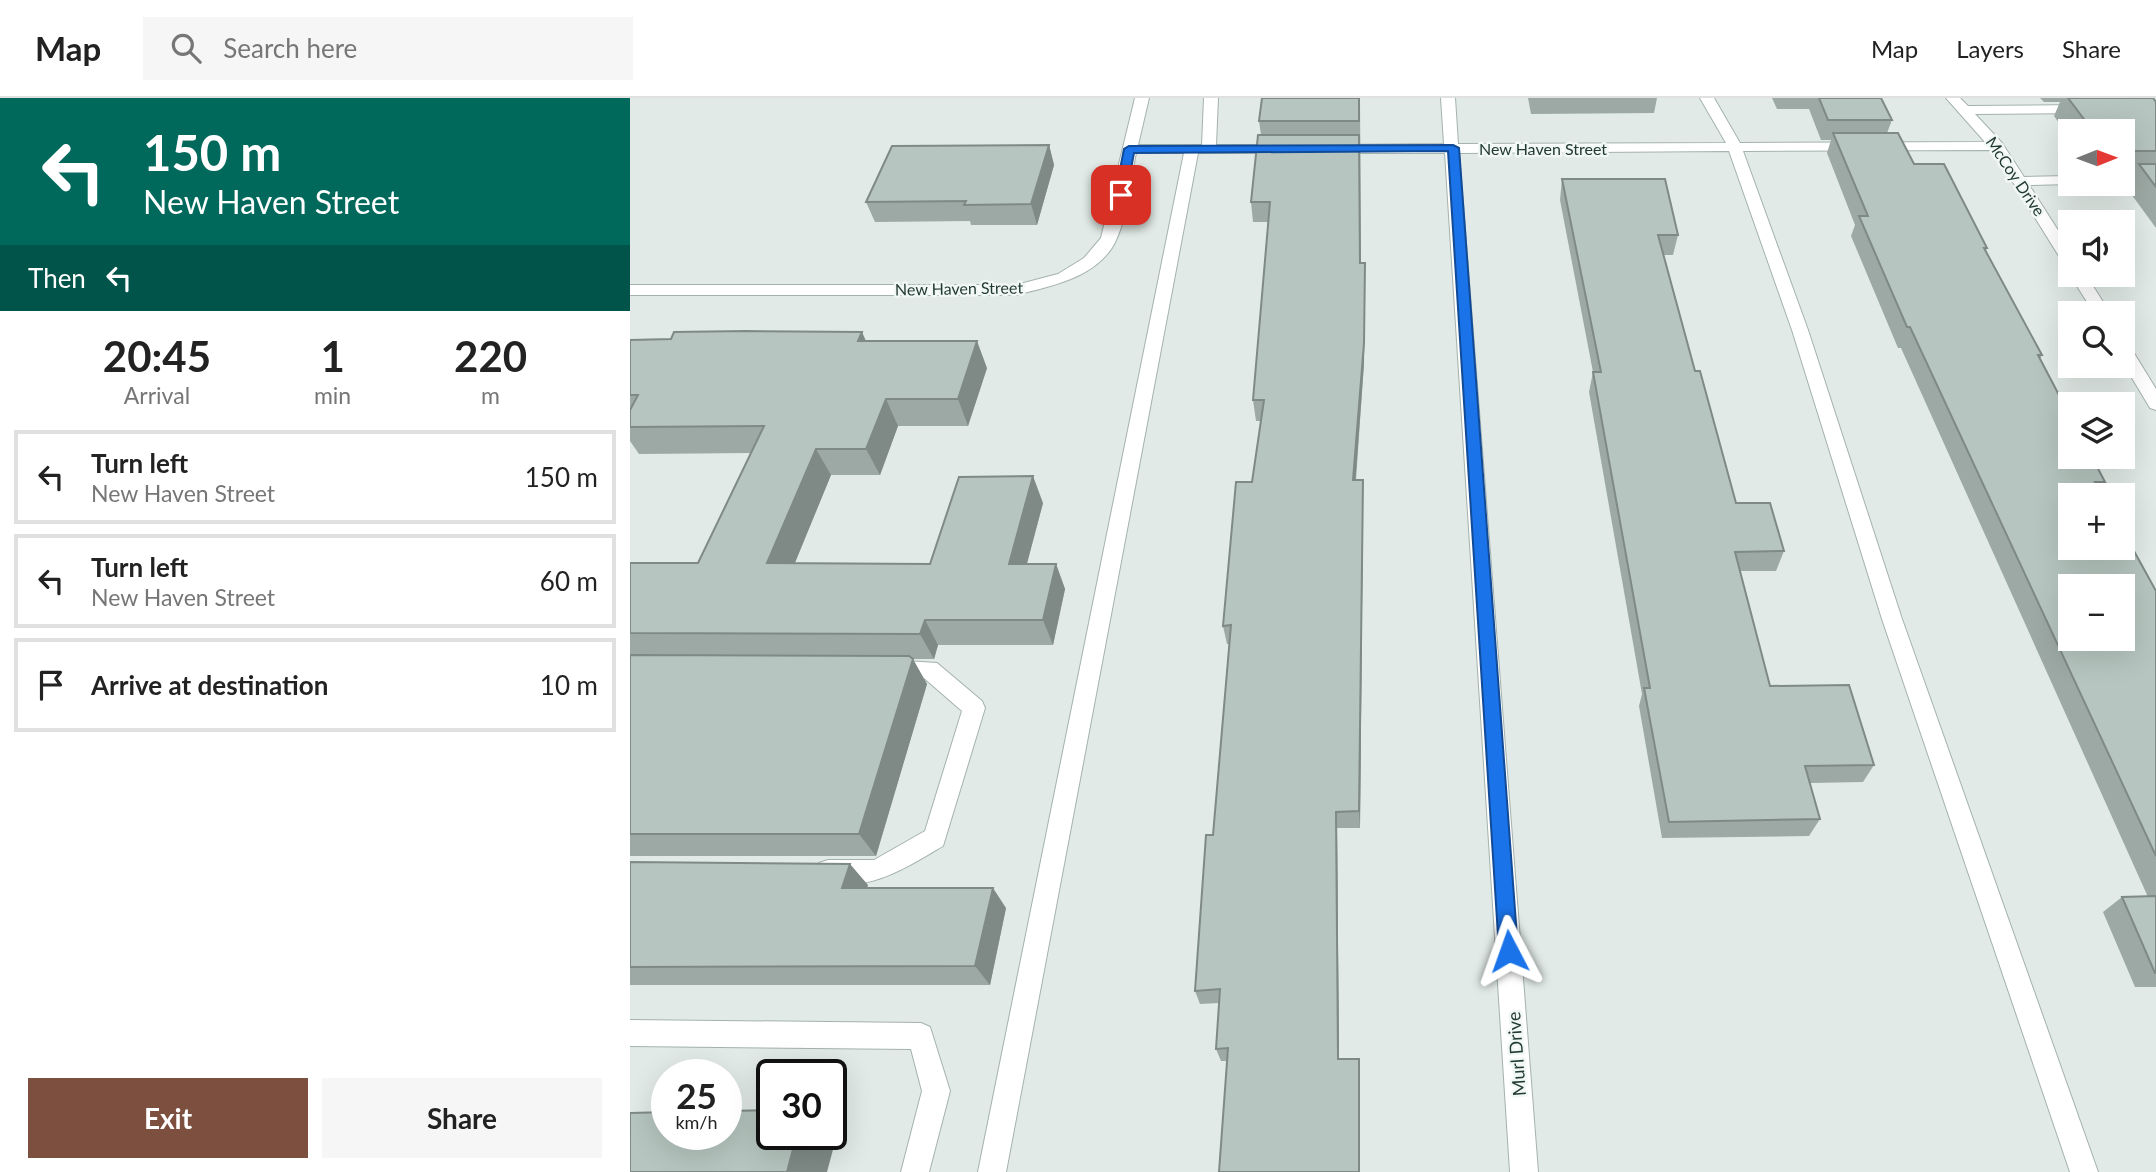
<!DOCTYPE html>
<html lang="en">
<head>
<meta charset="utf-8">
<style>
  :root { --surface:#fff; --page:#f6f6f6; --text:#222; --muted:#767676; --line:#e0e0e0; --accent:#7c4f3e }
  body { margin:0; font-family:Lato,sans-serif; background:var(--page); color:var(--text); height:100vh; display:flex; flex-direction:column; font-size:26px; white-space:nowrap }
  * { box-sizing:border-box; margin:0 }
  p { font-size:23px; color:var(--muted) }
  .icon { flex:none; width:38px; height:38px; fill:none; stroke:currentColor; stroke-width:2; stroke-linecap:round; stroke-linejoin:round }
  .map { position:relative; flex:1; overflow:hidden }
  .sheet { display:flex; flex-direction:column; background:var(--surface); width:630px }
  .sheet>* { flex:none }
  .hud { background:#00695c; color:#fff; overflow:hidden }
  .needle { width:46px; rotate:89deg }
  .controls { position:absolute; left:1428px; top:21px; display:grid; gap:14px }
  .controls a { display:grid; place-items:center; width:77px; height:77px; border-radius:0px; background:var(--surface); box-shadow:0 7px 28px #0002; font-size:35px }
  .speed { position:absolute; left:21px; top:961px; display:flex; gap:14px; font-size:35px; font-weight:700; text-align:center }
  .speed>* { display:grid; place-content:center; width:91px; height:91px; border-radius:50%; background:var(--surface); box-shadow:0 7px 28px #0002; line-height:1 }
  .speed small { font-size:18px; font-weight:400 }
  .speed .limit { border:4px solid #111; border-radius:10px; background:#fff; color:#111 }
  .pin { position:absolute; display:grid; place-items:center; width:60px; height:60px; color:#fff; margin:-30px; border-radius:14px; box-shadow:0 4px 10px #0006 }
  .me { position:absolute; width:77px; margin:-38px; rotate:356deg; stroke-linejoin:round; filter:drop-shadow(0 0 5px #0008) }
  .turn { display:flex; align-items:center; gap:24px; height:147px; padding:0 28px; font-size:32px }
  .turn .icon { width:91px; height:91px; stroke-width:2.5 }
  .turn b { display:block; font-size:49px; line-height:60px }
  .then { display:flex; align-items:center; height:66px; padding:0 28px; background:#0003; gap:14px; font-size:26px }
  .eta { display:flex; justify-content:space-evenly; align-items:center; height:119px; text-align:center }
  .eta b { font-size:42px; font-weight:700; line-height:49px }
  .action { display:flex; gap:14px; margin-top:auto; padding:14px 28px }
  .action a { flex:1; height:80px; border-radius:0px; background:var(--accent); color:#fff; font-size:28px; font-weight:700; line-height:80px; text-align:center }
  .action a+a { background:var(--page); color:var(--text) }
  ul { padding:0; list-style:none }
  li { display:flex; align-items:center; gap:21px; height:94px; margin:0 14px 10px; padding:0 14px; border:4px solid var(--line); border-radius:0px }
  li div { flex:1 }
  li b { display:block; font-size:26px }
  li em { font-style:normal }
  header { display:flex; align-items:center; gap:42px; box-sizing:border-box; height:98px; padding:0 35px; background:var(--surface); border-bottom:2px solid var(--line) }
  header strong { font-size:33px }
  nav { display:flex; gap:38px; margin-inline-start:auto; font-size:24px }
  .search { width:490px; height:63px; background:var(--page); display:flex; align-items:center; gap:18px; box-sizing:border-box; padding:0 24px; border-radius:0px; color:var(--muted); font-size:26px }
  main { display:flex; flex:1; min-height:0 }
  .map>svg:first-child { display:block }
  .lines { fill:none; stroke-linecap:round; stroke-linejoin:round }
  .minor-casing { stroke:#a4b2ad; stroke-width:2 }
  .minor { fill:#fff; fill-rule:evenodd }
  .wall { fill:#9da9a4 }
  .shaded-wall { fill:#7f8a86 }
  .building { fill:#b6c5bf; stroke:#7f8a86; stroke-width:2; fill-rule:evenodd }
  .route { fill:#1a73e8; stroke:#114b97; stroke-width:2 }
  .labels { text-anchor:middle; dominant-baseline:central; stroke-width:5; stroke-linejoin:round; paint-order:stroke }
  .far-street-label { font-size:16px; fill:#223a34; stroke:#f1f7f4 }
  .street-label { font-size:18px; fill:#223a34; stroke:#f1f7f4 }
</style>
</head>
<body>
<header>
<strong>Map</strong>
<div class="search"><svg class="icon" aria-label="search" viewBox="0 0 24 24"><circle cx="10" cy="10" r="6"/><path d="M15 15l6 6"/></svg>Search here</div>
<nav><a>Map</a><a>Layers</a><a>Share</a></nav>
</header>
<main>
<section class="sheet">
<div class="hud">
<div class="turn"><svg class="icon" aria-label="left" viewBox="0 0 24 24"><path d="M17 20v-9H6M10 6l-5 5 5 5"/></svg><div><b>150 m</b>New Haven Street</div></div>
<div class="then">Then<svg class="icon" aria-label="left" viewBox="0 0 24 24"><path d="M17 20v-9H6M10 6l-5 5 5 5"/></svg></div>
</div>
<div class="eta">
<div><b>20:45</b><p>Arrival</p></div>
<div><b>1</b><p>min</p></div>
<div><b>220</b><p>m</p></div>
</div>
<ul>
<li><svg class="icon" aria-label="left" viewBox="0 0 24 24"><path d="M17 20v-9H6M10 6l-5 5 5 5"/></svg><div><b>Turn left</b><p>New Haven Street</p></div><em>150 m</em></li>
<li><svg class="icon" aria-label="left" viewBox="0 0 24 24"><path d="M17 20v-9H6M10 6l-5 5 5 5"/></svg><div><b>Turn left</b><p>New Haven Street</p></div><em>60 m</em></li>
<li><svg class="icon" aria-label="arrive" viewBox="0 0 24 24"><path d="M6 21V4h12l-3 4 3 4H6"/></svg><div><b>Arrive at destination</b></div><em>10 m</em></li>
</ul>
<div class="action"><a>Exit</a><a>Share</a></div>
</section>
<div class="map">
<svg width="1526" height="1074" viewBox="0 0 1526 1074">
  <rect width="100%" height="100%" fill="#e1eae6"/>
  <g class="lines">
    <!-- minor casing -->
    <g class="minor-casing">
      <path id="minor" d="M 505,0 L 519,0 L 508,47 L 572,47 L 574,0 L 588,0 L 586,47 L 655,47 L 662,51 L 655,55 L 568,55 L 376,1074 L 348,1074 L 554,55 L 506,55 C 500,82 498,115 487,140 C 471,179 421,188 386,197 L 0,197 L 0,187 L 386,187 L 428,176 L 454,160 L 471,140 Z
        M 811,0 L 825,0 L 828,46 L 1096,45 L 1070,0 L 1084,0 L 1110,45 L 1355,44 L 1316,0 L 1330,0 L 1338,8 L 1454,7 L 1461,11 L 1454,15 L 1345,16 L 1372,45 L 1394,79 L 1440,78 L 1443,86 L 1440,86 L 1399,87 L 1440,151 L 1440,168 L 1432,163 L 1363,52 L 1113,53 L 1178,232 L 1272,521 L 1468,1074 L 1440,1074 L 1252,521 L 1162,232 L 1099,53 L 829,55 L 908,1074 L 880,1074 L 815,55 L 701,55 L 694,51 L 701,47 L 814,46 Z
        M 1493,78 L 1526,78 L 1526,86 L 1490,86 Z
        M 1440,177 L 1456,177 L 1480,215 L 1464,215 Z
        M 1493,246 L 1499,247 L 1526,291 L 1526,312 L 1520,310 L 1493,265 Z
        M 260,562 L 307,565 L 352,603 L 355,610 L 313,748 C 275,770 235,798 189,781 L 186,773 L 189,765 L 198,762 L 244,762 L 295,733 L 332,613 L 294,580 L 252,577 L 249,571 L 252,565 Z
        M 0,922 L 291,925 L 300,929 L 320,993 L 299,1074 L 271,1074 L 292,993 L 281,951 L 0,948 Z"/>
    </g>
    <!-- minor -->
    <use href="#minor" class="minor"/>
  </g>
  <!-- wall -->
  <path class="wall" d="M 730,0 L 731,165 L 735,185 L 734,265 L 726,382 L 733,402 L 730,730 L 707,730 L 709,961 L 730,973 L 730,1074 L 597,963 L 591,963 L 586,951 L 589,905 L 570,906 L 565,893 L 583,737 L 599,546 L 597,546 L 593,528 L 622,384 L 631,323 L 626,323 L 623,302 L 638,124 L 623,124 L 621,104 L 631,37 L 629,23 Z
    M 898,0 L 1027,0 L 1024,15 L 901,16 Z
    M 1142,0 L 1251,0 L 1262,22 L 1257,35 L 1357,150 L 1356,153 L 1412,257 L 1410,261 L 1475,384 L 1470,392 L 1526,493 L 1526,889 L 1505,889 L 1473,814 L 1492,799 L 1518,799 L 1271,250 L 1268,250 L 1221,138 L 1225,127 L 1197,55 L 1201,42 L 1191,42 L 1179,11 L 1147,11 Z
    M 1410,0 L 1523,0 L 1526,4 L 1526,130 L 1496,89 L 1503,76 L 1493,76 L 1493,33 L 1440,33 L 1440,40 L 1424,18 L 1430,4 L 1414,4 Z
    M 419,47 L 424,67 L 407,127 L 341,127 L 340,123 L 245,124 L 236,104 Z
    M 932,81 L 1048,137 L 1043,157 L 1034,157 L 1065,273 L 1106,405 L 1154,453 L 1146,473 L 1110,473 L 1140,588 L 1244,667 L 1233,684 L 1180,685 L 1190,721 L 1179,738 L 1032,740 L 1009,608 L 1012,596 L 959,294 L 963,274 L 930,102 Z
    M 41,241 L 236,243 L 357,270 L 338,328 L 268,328 L 250,377 L 201,377 L 165,465 L 300,466 L 413,405 L 397,466 L 426,466 L 435,491 L 423,547 L 308,547 L 304,561 L 282,561 L 297,586 L 246,758 L 0,758 L 0,465 L 68,465 L 121,355 L 9,356 L 0,343 L 0,242 Z
    M 0,764 L 238,787 L 236,790 L 376,810 L 360,887 L 0,887 Z"/>
  <!-- shaded-wall -->
  <path class="shaded-wall" d="M 419,47 L 424,67 L 407,127 L 401,106 Z
    M 1505,53 L 1493,76 L 1502,57 Z
    M 735,165 L 734,265 L 724,402 L 723,382 Z
    M 232,234 L 244,261 L 228,243 Z
    M 347,243 L 357,270 L 338,328 L 328,301 Z
    M 256,301 L 268,328 L 250,377 L 236,351 Z
    M 186,351 L 201,377 L 154,491 L 137,465 Z
    M 403,378 L 413,405 L 390,491 L 379,466 Z
    M 733,382 L 733,402 L 730,730 L 729,713 Z
    M 426,466 L 435,491 L 423,547 L 413,522 Z
    M 295,522 L 308,547 L 304,561 L 290,536 Z
    M 283,561 L 297,586 L 246,758 L 229,736 Z
    M 706,714 L 707,730 L 709,973 L 708,961 Z
    M 220,766 L 238,787 L 231,810 L 212,790 Z
    M 363,790 L 376,810 L 360,887 L 345,868 Z
    M 729,961 L 730,973 L 730,1074 L 729,1074 Z
    M 201,1029 L 208,1033 L 197,1074 L 157,1074 L 167,1036 L 201,1036 Z"/>
  <!-- building -->
  <path class="building" d="M 632,0 L 729,0 L 729,23 L 629,23 Z
    M 1189,0 L 1251,0 L 1262,22 L 1198,22 Z
    M 1438,0 L 1523,0 L 1526,4 L 1526,53 L 1505,53 L 1502,57 L 1496,48 L 1493,48 L 1493,33 L 1463,33 Z
    M 1203,35 L 1268,35 L 1284,66 L 1314,66 L 1357,150 L 1354,150 L 1412,257 L 1408,257 L 1440,318 L 1440,359 L 1462,359 L 1475,384 L 1465,384 L 1473,397 L 1440,397 L 1440,450 L 1493,450 L 1493,433 L 1526,493 L 1526,758 L 1280,229 L 1277,229 L 1229,118 L 1238,118 ZM 1440,488 L 1493,488 L 1493,541 L 1440,541 Z
    M 628,37 L 729,37 L 730,165 L 735,165 L 734,245 L 723,382 L 733,382 L 729,713 L 706,714 L 708,961 L 729,961 L 729,1074 L 589,1074 L 598,950 L 586,951 L 590,891 L 565,893 L 576,737 L 583,737 L 601,527 L 593,528 L 606,384 L 622,384 L 634,302 L 623,302 L 640,104 L 621,104 Z
    M 419,47 L 401,106 L 334,107 L 336,103 L 236,104 L 262,48 Z
    M 1509,66 L 1526,66 L 1526,89 Z
    M 932,81 L 1035,81 L 1048,137 L 1028,137 L 1065,273 L 1070,273 L 1106,405 L 1140,405 L 1154,453 L 1105,454 L 1140,588 L 1219,587 L 1244,667 L 1175,668 L 1190,721 L 1039,724 L 1014,590 L 1020,590 L 963,274 L 971,274 Z
    M 116,233 L 232,234 L 228,243 L 347,243 L 328,301 L 256,301 L 236,351 L 186,351 L 137,465 L 300,466 L 329,379 L 403,378 L 379,466 L 426,466 L 413,522 L 295,522 L 290,536 L 0,535 L 0,465 L 68,465 L 134,328 L 0,329 L 0,312 L 8,297 L 0,297 L 0,242 L 41,241 L 44,234 Z
    M 0,557 L 279,558 L 283,561 L 229,736 L 0,736 Z
    M 0,764 L 220,766 L 212,790 L 363,790 L 345,868 L 0,869 Z
    M 1526,798 L 1526,875 L 1525,875 L 1492,799 Z
    M 142,1012 L 142,1036 L 167,1036 L 157,1074 L 0,1074 L 0,1015 L 37,1014 L 37,1036 L 96,1036 L 96,1013 Z"/>
  <!-- route -->
  <path class="route" d="M 823,47 L 829,50 L 888,853 L 886,859 L 879,862 L 872,859 L 869,853 L 818,53 L 504,55 L 496,97 L 491,100 L 485,97 L 494,51 L 499,48 Z"/>
  <g class="labels">
    <!-- far-street labels -->
    <g class="far-street-label">
      <text x="913" y="50">New Haven Street</text>
      <text transform="translate(1386 78) rotate(56)">McCoy Drive</text>
      <text transform="translate(329 190) rotate(-1)">New Haven Street</text>
    </g>
    <!-- street labels -->
    <g class="street-label">
      <text transform="translate(886 956) rotate(-94)">Murl Drive</text>
    </g>
  </g>
</svg>
<div class="controls">
<a><svg class="needle" viewBox="-14 -14 28 28"><path d="M0-13l5 13h-10z" fill="#e53935"/><path d="M0 13l5-13h-10z" fill="#767676"/></svg></a>
<a><svg class="icon" aria-label="sound" viewBox="0 0 24 24"><path d="M4 9h4l5-4v14l-5-4H4zM17 9q2 3 0 6"/></svg></a>
<a><svg class="icon" aria-label="search" viewBox="0 0 24 24"><circle cx="10" cy="10" r="6"/><path d="M15 15l6 6"/></svg></a>
<a><svg class="icon" aria-label="layers" viewBox="0 0 24 24"><path d="M12 4l9 5-9 5-9-5zM3 14l9 5 9-5"/></svg></a>
<a>+</a>
<a>−</a>
</div>
<div class="speed"><div>25<small>km/h</small></div><div class="limit">30</div></div>
<div class="pin" style="left:491px;top:97px;background:#d93025"><svg class="icon" aria-label="arrive" viewBox="0 0 24 24"><path d="M6 21V4h12l-3 4 3 4H6"/></svg></div>
<svg class="me" style="left:879px;top:853px" viewBox="-20 -20 40 40"><path d="M0-17L14 15 0 8-14 15z" fill="#1a73e8" stroke="#fff" stroke-width="4"/></svg>
</div>
</main>
</body>
</html>
